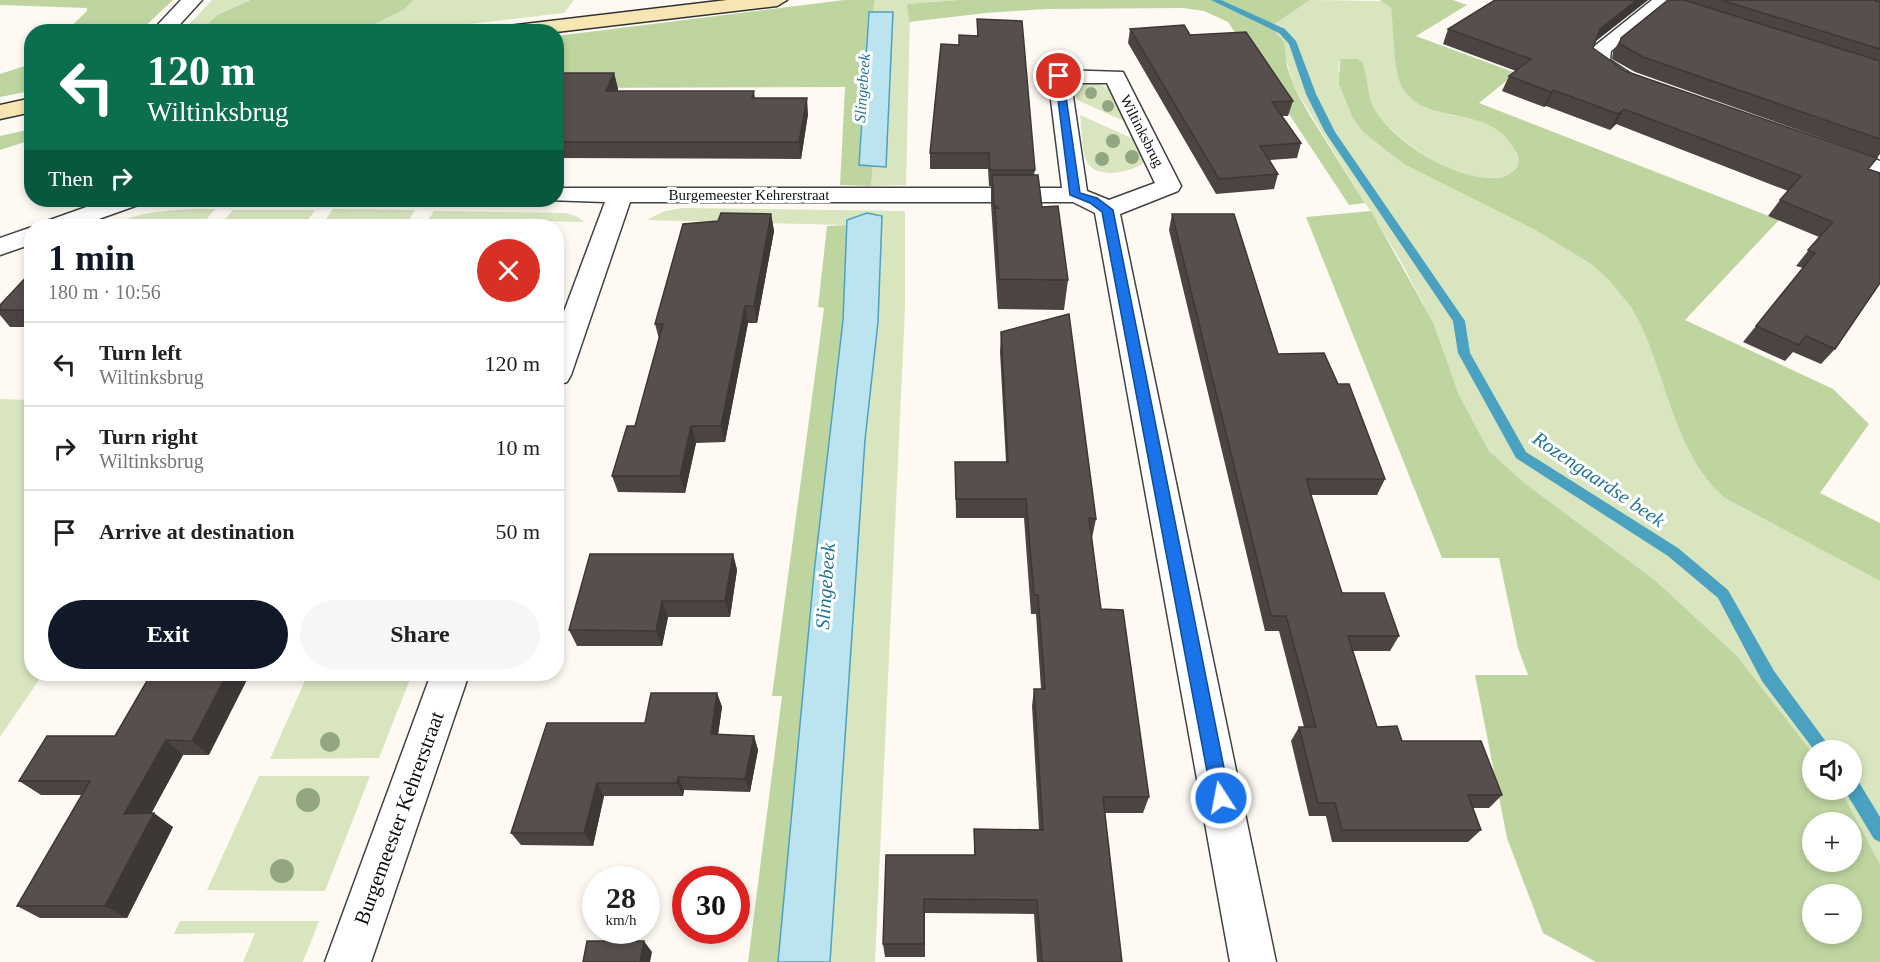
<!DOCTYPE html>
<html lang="en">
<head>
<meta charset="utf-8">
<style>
  :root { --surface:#fff; --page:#f6f6f6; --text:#222; --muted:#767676; --line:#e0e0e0; --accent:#111827 }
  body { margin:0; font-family:Georgia,serif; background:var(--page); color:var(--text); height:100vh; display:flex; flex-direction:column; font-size:22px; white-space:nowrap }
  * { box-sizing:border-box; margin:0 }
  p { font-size:20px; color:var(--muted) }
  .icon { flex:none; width:33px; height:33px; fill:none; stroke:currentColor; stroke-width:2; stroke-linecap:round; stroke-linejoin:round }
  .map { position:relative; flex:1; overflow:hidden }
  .drawer { position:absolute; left:24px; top:219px; width:540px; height:462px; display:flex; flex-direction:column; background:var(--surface); border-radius:24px; box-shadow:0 3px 9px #0003 }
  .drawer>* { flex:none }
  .guide { position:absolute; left:24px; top:24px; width:540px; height:183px; border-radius:24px; box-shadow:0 3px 9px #0003; background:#0b6e4f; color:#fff; overflow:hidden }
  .tools { position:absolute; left:1802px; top:740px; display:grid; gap:12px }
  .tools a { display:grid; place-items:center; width:60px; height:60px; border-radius:50%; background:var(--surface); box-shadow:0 3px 9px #0003; font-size:30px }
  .speed { position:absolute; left:582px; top:866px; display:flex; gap:12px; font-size:30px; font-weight:700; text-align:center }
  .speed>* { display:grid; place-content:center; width:78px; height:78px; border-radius:50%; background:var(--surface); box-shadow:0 3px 9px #0003; line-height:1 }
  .speed small { font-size:15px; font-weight:400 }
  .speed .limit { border:9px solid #d22; background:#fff; color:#111 }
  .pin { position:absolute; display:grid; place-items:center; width:51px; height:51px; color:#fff; margin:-26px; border:3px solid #fff; border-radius:50%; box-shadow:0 2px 6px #0007 }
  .me { position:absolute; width:66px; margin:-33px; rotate:349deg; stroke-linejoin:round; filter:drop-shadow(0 0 4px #0008) }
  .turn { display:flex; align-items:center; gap:21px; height:126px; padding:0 24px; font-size:27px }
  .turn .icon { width:78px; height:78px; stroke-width:2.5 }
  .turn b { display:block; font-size:42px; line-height:51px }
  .then { display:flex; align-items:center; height:57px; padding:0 24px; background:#0003; gap:12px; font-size:22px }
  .round { display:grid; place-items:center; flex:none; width:63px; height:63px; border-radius:32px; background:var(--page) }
  .headline { display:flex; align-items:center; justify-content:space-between; height:102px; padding:0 24px }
  h1 { font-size:36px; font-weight:800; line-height:45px; color:var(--accent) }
  .cta { display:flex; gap:12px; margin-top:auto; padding:12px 24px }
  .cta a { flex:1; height:69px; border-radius:36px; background:var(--accent); color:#fff; font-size:24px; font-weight:800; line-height:69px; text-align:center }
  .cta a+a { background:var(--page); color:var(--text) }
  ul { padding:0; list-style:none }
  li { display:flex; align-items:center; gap:18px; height:84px; padding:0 24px; border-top:2px solid var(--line) }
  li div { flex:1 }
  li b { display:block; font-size:22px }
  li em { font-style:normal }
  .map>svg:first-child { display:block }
  .green { fill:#d8e5bf }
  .forest { fill:#bfd5a0; fill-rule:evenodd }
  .water { fill:#bce4f0; stroke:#4aa2c0; stroke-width:1.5 }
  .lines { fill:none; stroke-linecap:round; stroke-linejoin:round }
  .stream { fill:#4aa2c0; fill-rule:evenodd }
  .street-casing { stroke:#424242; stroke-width:3 }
  .secondary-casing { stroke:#313131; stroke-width:3 }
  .street { fill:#fff; fill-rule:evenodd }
  .secondary { fill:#f7e6b4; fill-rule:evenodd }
  .tree { fill:#92a682 }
  .wall { fill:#4b4442 }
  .shaded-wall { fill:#3d3736 }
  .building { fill:#574f4d; stroke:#3d3736; stroke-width:1.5 }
  .route { fill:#1a73e8; stroke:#114b97; stroke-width:1.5 }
  .labels { text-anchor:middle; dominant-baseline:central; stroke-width:6; stroke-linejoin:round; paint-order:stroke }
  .far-street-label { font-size:15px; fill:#0f0f0f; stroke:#fff }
  .far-water-label { font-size:16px; font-style:italic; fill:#247495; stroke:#fff }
  .water-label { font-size:20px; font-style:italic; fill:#247495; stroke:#fff }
  .near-street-label { font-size:21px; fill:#0f0f0f; stroke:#fff }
</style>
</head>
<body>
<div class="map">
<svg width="1880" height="962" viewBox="0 0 1880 962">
  <rect width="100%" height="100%" fill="#fefaf3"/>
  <!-- green -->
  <path class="green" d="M 212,0 L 249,0 L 217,15 L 201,31 L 182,32 Z
    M 414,0 L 574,0 L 564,13 L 409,31 L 307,32 C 348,27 383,29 414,0 Z
    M 875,0 L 958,0 L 908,4 L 910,11 L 906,185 L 871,186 L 873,166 L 886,166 L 893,12 L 873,12 Z
    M 1310,0 L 1382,1 L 1391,8 C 1395,34 1395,82 1416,100 C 1448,127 1512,105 1519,164 C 1488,209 1397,142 1376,112 C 1368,100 1366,81 1364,68 L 1340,59 L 1338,70 L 1404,164 L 1535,230 L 1591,264 L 1609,280 L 1631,307 L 1640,323 C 1667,381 1675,452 1723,497 L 1880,581 L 1880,864 L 1840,789 L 1851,789 L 1851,750 L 1812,752 L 1737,656 L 1656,581 L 1523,483 L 1489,451 L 1459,395 L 1433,322 L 1399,258 L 1294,87 L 1285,55 L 1270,25 Z
    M 1086,82 L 1096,83 L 1111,89 L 1126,122 L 1077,100 L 1074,91 L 1078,85 Z
    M 1080,115 L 1136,140 L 1147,159 C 1138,172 1097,181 1087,162 C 1081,150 1082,128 1080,115 Z
    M 682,208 L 905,211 L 905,308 L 875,962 L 830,962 L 865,440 L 878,322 L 882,216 L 847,220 L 847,225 L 646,220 L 665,211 Z
    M 215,209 L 201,226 L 117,226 C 132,209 192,209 215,209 Z
    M 333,209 L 415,210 L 405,226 L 321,226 Z
    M 233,210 L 315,210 L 304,226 L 219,226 Z
    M 434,211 L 566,213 L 578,217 L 584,222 L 429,219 Z
    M 0,399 L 31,400 L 32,674 L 43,674 L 0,737 Z
    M 308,674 L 412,674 L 379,758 L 270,759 Z
    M 259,776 L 370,776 L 325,891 L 207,890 Z
    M 180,921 L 319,921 L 303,962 L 243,962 L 255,933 L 174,934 Z"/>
  <!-- forest -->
  <path class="forest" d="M 0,0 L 173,0 L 139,32 L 66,31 L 87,11 L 87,8 L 0,5 Z
    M 250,0 L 414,0 L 403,10 L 375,24 L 307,32 L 201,31 L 217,15 Z
    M 844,0 L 875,0 L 873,12 L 869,12 L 868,16 L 859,161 L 860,165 L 873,166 L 871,186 L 840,185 L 845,87 L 557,88 L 556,36 Z
    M 958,0 L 1310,0 L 1271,26 L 1284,42 L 1287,66 L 1294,87 L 1309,114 L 1365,203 L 1349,205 L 1228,22 L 1204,11 L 1183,8 L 1046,9 L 986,13 L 909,22 L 907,4 Z
    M 1380,0 L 1453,0 L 1467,5 L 1416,36 L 1516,73 L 1479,103 L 1779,220 L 1685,320 L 1833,389 L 1869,424 L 1820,493 L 1880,523 L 1880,581 L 1723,497 C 1675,452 1667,381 1640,323 L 1631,307 L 1609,280 L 1591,264 L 1535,230 L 1404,164 L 1363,132 L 1353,118 L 1339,84 L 1340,59 L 1357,59 L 1362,62 C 1369,77 1366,96 1375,110 C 1396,144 1458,182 1498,178 C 1504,178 1513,172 1517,167 C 1520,161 1518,155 1515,150 C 1490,102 1429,128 1403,89 C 1393,73 1394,29 1391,8 Z
    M 31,64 L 31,91 L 0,97 L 0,74 Z
    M 31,129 L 31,140 L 0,150 L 0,136 Z
    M 1371,211 L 1433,322 L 1459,395 L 1489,451 L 1524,483 L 1656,581 L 1737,656 L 1812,752 L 1812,789 L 1840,789 L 1880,864 L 1880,962 L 1596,962 L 1543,933 L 1507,838 L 1475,675 L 1528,675 L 1518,648 L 1499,558 L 1442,558 L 1306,217 ZM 1812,822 L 1851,822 L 1851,861 L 1812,861 ZM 1812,894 L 1851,894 L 1851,933 L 1812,933 Z
    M 847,225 L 843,320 L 814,573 L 778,962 L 748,962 L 782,696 L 772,696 L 824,308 L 818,307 L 827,226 Z"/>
  <!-- water -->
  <path class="water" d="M 869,12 L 893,12 L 886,167 L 859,165 Z
    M 867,213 L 882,216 L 878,322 L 865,440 L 830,962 L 778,962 L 814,573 L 843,320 L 847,220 Z"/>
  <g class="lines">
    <!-- stream -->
    <path class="stream" d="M 1211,0 L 1221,0 L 1285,29 L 1296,41 L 1316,94 L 1335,132 L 1465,321 L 1470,353 L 1526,452 L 1678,548 L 1728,590 L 1774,671 L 1832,750 L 1814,750 L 1762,681 L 1718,598 L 1668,556 L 1516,458 L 1458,353 L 1453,321 L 1325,132 L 1306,94 L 1289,44 L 1279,33 Z
      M 1851,777 L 1857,779 L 1880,817 L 1880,842 L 1874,839 L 1845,791 L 1844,789 L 1851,789 Z"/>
    <!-- street casing -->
    <g class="street-casing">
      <path id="street" d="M 181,0 L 202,0 L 173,32 L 151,32 Z
        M 1652,0 L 1674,0 L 1611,51 L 1610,60 L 1640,80 L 1637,85 L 1621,85 L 1591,67 L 1588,62 L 1591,49 Z
        M 1059,70 L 1123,72 L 1181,186 L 1178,191 L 1120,214 L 1276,962 L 1230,962 L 1095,213 L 1073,202 L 630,202 L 571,375 L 567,382 L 556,385 L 556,333 L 605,202 L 547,200 L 556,200 L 556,188 L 1062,188 L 1048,76 L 1051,71 ZM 1071,83 L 1107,83 L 1155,183 L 1109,200 L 1087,191 Z
        M 1828,143 L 1880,161 L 1880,176 L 1820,155 L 1816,150 L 1820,145 Z
        M 106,200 L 142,200 L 138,205 L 79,226 L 43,226 L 47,221 Z
        M 32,227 L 32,244 L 0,255 L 0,238 Z
        M 431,674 L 469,674 L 371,962 L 325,962 Z"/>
    </g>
    <!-- secondary casing -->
    <g class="secondary-casing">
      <path id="secondary" d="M 727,0 L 787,0 L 777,6 L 556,32 L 498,32 L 508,26 Z
        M 32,98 L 32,112 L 0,119 L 0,105 Z"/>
    </g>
    <!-- street -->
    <use href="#street" class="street"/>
    <!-- secondary -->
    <use href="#secondary" class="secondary"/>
  </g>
  <!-- trees -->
  <g class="tree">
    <circle cx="1091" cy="93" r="6"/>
    <circle cx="1108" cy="106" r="6"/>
    <circle cx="1113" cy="141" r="7"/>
    <circle cx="1132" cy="157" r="7"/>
    <circle cx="1102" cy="159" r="7"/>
    <circle cx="330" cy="742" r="10"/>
    <circle cx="308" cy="800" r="12"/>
    <circle cx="282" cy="871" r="12"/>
  </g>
  <!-- wall -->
  <path class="wall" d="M 1495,0 L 1648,0 L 1596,41 L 1593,48 L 1625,71 L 1868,169 L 1835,349 L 1821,364 L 1793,352 L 1785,361 L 1743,342 L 1803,268 L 1796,266 L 1819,237 L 1768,216 L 1780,200 L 1788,191 L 1616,124 L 1610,130 L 1546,106 L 1544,107 L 1502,91 L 1509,76 L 1516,71 L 1443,44 L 1448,29 Z
    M 1668,0 L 1880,0 L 1880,154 L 1877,158 L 1635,72 L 1612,59 L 1613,52 L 1621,38 Z
    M 977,19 L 1035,170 L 1034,175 L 1042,207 L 1068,280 L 1064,310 L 998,309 L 991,204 L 991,186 L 989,186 L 988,169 L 930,169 L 930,153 L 959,45 L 977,36 Z
    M 1130,29 L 1190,35 L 1293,101 L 1288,116 L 1282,116 L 1301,143 L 1297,158 L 1270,160 L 1278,174 L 1274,189 L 1216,194 L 1128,43 Z
    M 556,73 L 614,73 L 618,89 L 617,91 L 754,91 L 755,98 L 808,114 L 801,159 L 556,158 Z
    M 771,214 L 774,231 L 757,323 L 748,323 L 725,442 L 696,443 L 685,493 L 618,492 L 612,476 L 635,426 L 659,339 L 655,324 L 718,221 Z
    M 1172,214 L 1278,354 L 1338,384 L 1385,479 L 1377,495 L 1311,495 L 1342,593 L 1399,636 L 1390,651 L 1353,651 L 1377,727 L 1502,795 L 1489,808 L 1473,808 L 1481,830 L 1468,842 L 1332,842 L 1326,816 L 1309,816 L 1291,741 L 1299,727 L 1304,727 L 1279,631 L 1265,631 L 1169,230 Z
    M 32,271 L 32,327 L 10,327 L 0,315 L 0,305 Z
    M 1001,332 L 1096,519 L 1092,538 L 1101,609 L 1149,797 L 1143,813 L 1105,813 L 1122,962 L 1037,962 L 1034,914 L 925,913 L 925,957 L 885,957 L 883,944 L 886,855 L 974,855 L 974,829 L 1039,830 L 1032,706 L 1034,689 L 1041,689 L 1036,614 L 1031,614 L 1024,518 L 956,518 L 955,462 L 1006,462 L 1000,352 Z
    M 733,554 L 737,570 L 730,617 L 668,617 L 662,646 L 577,646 L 569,630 Z
    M 151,674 L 209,755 L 183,755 L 151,813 L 173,827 L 127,918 L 40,918 L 17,906 L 82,795 L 41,795 L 19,781 L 115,736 Z
    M 717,693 L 722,707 L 718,735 L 754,736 L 758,750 L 750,792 L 684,790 L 683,796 L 604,796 L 593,846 L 521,845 L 511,833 L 645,723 Z"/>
  <!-- shaded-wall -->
  <path class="shaded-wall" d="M 1637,0 L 1648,0 L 1593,43 L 1600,29 Z
    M 614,73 L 618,89 L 610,107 L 606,91 Z
    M 1554,90 L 1546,106 L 1544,107 L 1551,92 Z
    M 807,98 L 808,114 L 801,159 L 799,142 Z
    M 1624,109 L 1616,124 L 1610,130 L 1618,114 Z
    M 771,214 L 774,231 L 757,323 L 754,306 Z
    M 526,220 L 529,226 L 523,226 Z
    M 745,306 L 748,323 L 725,442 L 721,426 Z
    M 691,426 L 696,443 L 685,493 L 680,476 Z
    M 733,554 L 737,570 L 730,617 L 725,601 Z
    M 662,601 L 668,617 L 662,646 L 656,631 Z
    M 227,674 L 250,674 L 209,755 L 192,741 Z
    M 717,693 L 722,707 L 716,748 L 711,734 Z
    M 754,736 L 758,750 L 750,792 L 745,779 Z
    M 166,740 L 183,755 L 144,827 L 124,814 Z
    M 678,777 L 684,790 L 683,796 L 677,783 Z
    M 597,783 L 604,796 L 593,846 L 584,833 Z
    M 154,813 L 173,827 L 127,918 L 105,906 Z
    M 644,941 L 652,952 L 650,962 L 640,962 Z"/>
  <!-- building -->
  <path class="building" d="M 1495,0 L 1637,0 L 1600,29 L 1593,48 L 1625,71 L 1877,158 L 1868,169 L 1880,173 L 1880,283 L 1835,349 L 1806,336 L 1799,345 L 1756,326 L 1815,253 L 1808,250 L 1833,222 L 1780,200 L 1801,176 L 1624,109 L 1618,114 L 1554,90 L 1551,92 L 1509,76 L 1531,59 L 1448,29 Z
    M 1668,0 L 1684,0 L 1880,61 L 1880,139 L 1643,57 L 1620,44 L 1621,38 Z
    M 1721,0 L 1873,0 L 1880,2 L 1880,49 Z
    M 977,19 L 1022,21 L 1035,170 L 990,170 L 989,153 L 930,153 L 941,44 L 959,45 L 959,35 L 978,36 Z
    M 1184,25 L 1190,35 L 1246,32 L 1293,101 L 1272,102 L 1301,143 L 1260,146 L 1278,174 L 1219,179 L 1130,29 Z
    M 556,73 L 614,73 L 606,91 L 754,91 L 752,98 L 807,98 L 799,142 L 556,142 Z
    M 992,175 L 1038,175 L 1042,207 L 1058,206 L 1068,280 L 999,279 L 995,208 L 998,208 L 994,205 Z
    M 721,213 L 771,214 L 754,306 L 745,306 L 721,426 L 691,426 L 680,476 L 612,476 L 627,426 L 635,426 L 663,324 L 655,324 L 683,224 L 718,221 Z
    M 1172,214 L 1234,214 L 1278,354 L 1324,353 L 1338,384 L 1349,384 L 1385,479 L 1306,479 L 1342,593 L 1384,593 L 1399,636 L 1348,636 L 1377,727 L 1397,726 L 1402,741 L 1481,741 L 1502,795 L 1468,795 L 1481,830 L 1342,830 L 1335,803 L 1318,803 L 1299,727 L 1316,727 L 1286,616 L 1271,616 Z
    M 483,220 L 526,220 L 523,226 L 480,226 Z
    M 32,271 L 32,310 L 0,310 L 0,305 Z
    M 1069,314 L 1096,519 L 1089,518 L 1101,609 L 1123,610 L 1149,797 L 1103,797 L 1122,962 L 1042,962 L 1037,900 L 924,899 L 924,944 L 883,944 L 886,855 L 975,855 L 974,829 L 1043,830 L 1034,689 L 1045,689 L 1038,595 L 1034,595 L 1026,499 L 956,499 L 955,462 L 1008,462 L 1001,332 Z
    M 590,554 L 733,554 L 725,601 L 662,601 L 656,631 L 569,630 Z
    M 151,674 L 227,674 L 192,741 L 166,740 L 124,814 L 154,813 L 105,906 L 17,906 L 90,781 L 19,781 L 47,736 L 115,736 Z
    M 651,693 L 717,693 L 711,734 L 754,736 L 745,779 L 678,777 L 677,783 L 597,783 L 584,833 L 511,833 L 547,723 L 645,723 Z
    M 587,941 L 644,941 L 640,962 L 583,962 Z"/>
  <!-- route -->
  <path class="route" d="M 1059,74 L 1063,76 L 1080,193 L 1097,198 L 1113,210 L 1230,798 L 1227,803 L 1221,806 L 1215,803 L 1212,798 L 1102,212 L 1090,203 L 1070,195 L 1055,76 Z"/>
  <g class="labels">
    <!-- far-street labels -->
    <g class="far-street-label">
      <text transform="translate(1142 131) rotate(63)">Wiltinksbrug</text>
      <text x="749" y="195">Burgemeester Kehrerstraat</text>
    </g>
    <!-- far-water labels -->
    <g class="far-water-label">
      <text transform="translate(862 88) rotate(-86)">Slingebeek</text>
    </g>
    <!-- water labels -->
    <g class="water-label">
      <text transform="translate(1599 479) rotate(34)">Rozengaardse beek</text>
      <text transform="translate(825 586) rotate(-86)">Slingebeek</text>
    </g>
    <!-- near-street labels -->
    <g class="near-street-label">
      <text transform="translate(399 818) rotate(-70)">Burgemeester Kehrerstraat</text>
    </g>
  </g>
</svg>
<div class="tools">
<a><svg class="icon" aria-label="sound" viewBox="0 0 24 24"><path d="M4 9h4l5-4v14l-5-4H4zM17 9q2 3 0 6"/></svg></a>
<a>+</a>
<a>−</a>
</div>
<div class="speed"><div>28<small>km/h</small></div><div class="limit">30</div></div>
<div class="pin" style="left:1059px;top:76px;background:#d93025"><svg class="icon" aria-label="arrive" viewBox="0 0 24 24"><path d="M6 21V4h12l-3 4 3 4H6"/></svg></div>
<svg class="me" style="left:1221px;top:798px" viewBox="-20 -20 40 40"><circle r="17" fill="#1a73e8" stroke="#fff" stroke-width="3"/><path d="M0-11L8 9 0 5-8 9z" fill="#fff"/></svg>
<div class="guide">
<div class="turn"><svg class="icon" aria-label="left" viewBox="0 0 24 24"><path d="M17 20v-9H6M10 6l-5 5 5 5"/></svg><div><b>120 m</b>Wiltinksbrug</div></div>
<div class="then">Then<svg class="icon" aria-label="right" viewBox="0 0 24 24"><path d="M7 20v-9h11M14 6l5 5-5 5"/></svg></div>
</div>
<section class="drawer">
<div class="headline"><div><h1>1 min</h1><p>180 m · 10:56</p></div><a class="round" style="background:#d93025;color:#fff"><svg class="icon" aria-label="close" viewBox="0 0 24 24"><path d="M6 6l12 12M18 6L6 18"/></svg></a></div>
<ul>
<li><svg class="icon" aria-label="left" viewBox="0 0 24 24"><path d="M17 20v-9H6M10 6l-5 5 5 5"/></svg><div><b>Turn left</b><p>Wiltinksbrug</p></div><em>120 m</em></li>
<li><svg class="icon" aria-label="right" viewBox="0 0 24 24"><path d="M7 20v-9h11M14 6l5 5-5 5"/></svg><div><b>Turn right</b><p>Wiltinksbrug</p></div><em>10 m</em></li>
<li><svg class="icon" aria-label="arrive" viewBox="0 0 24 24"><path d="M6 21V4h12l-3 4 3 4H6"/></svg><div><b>Arrive at destination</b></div><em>50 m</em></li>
</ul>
<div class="cta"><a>Exit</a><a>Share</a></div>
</section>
</div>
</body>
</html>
